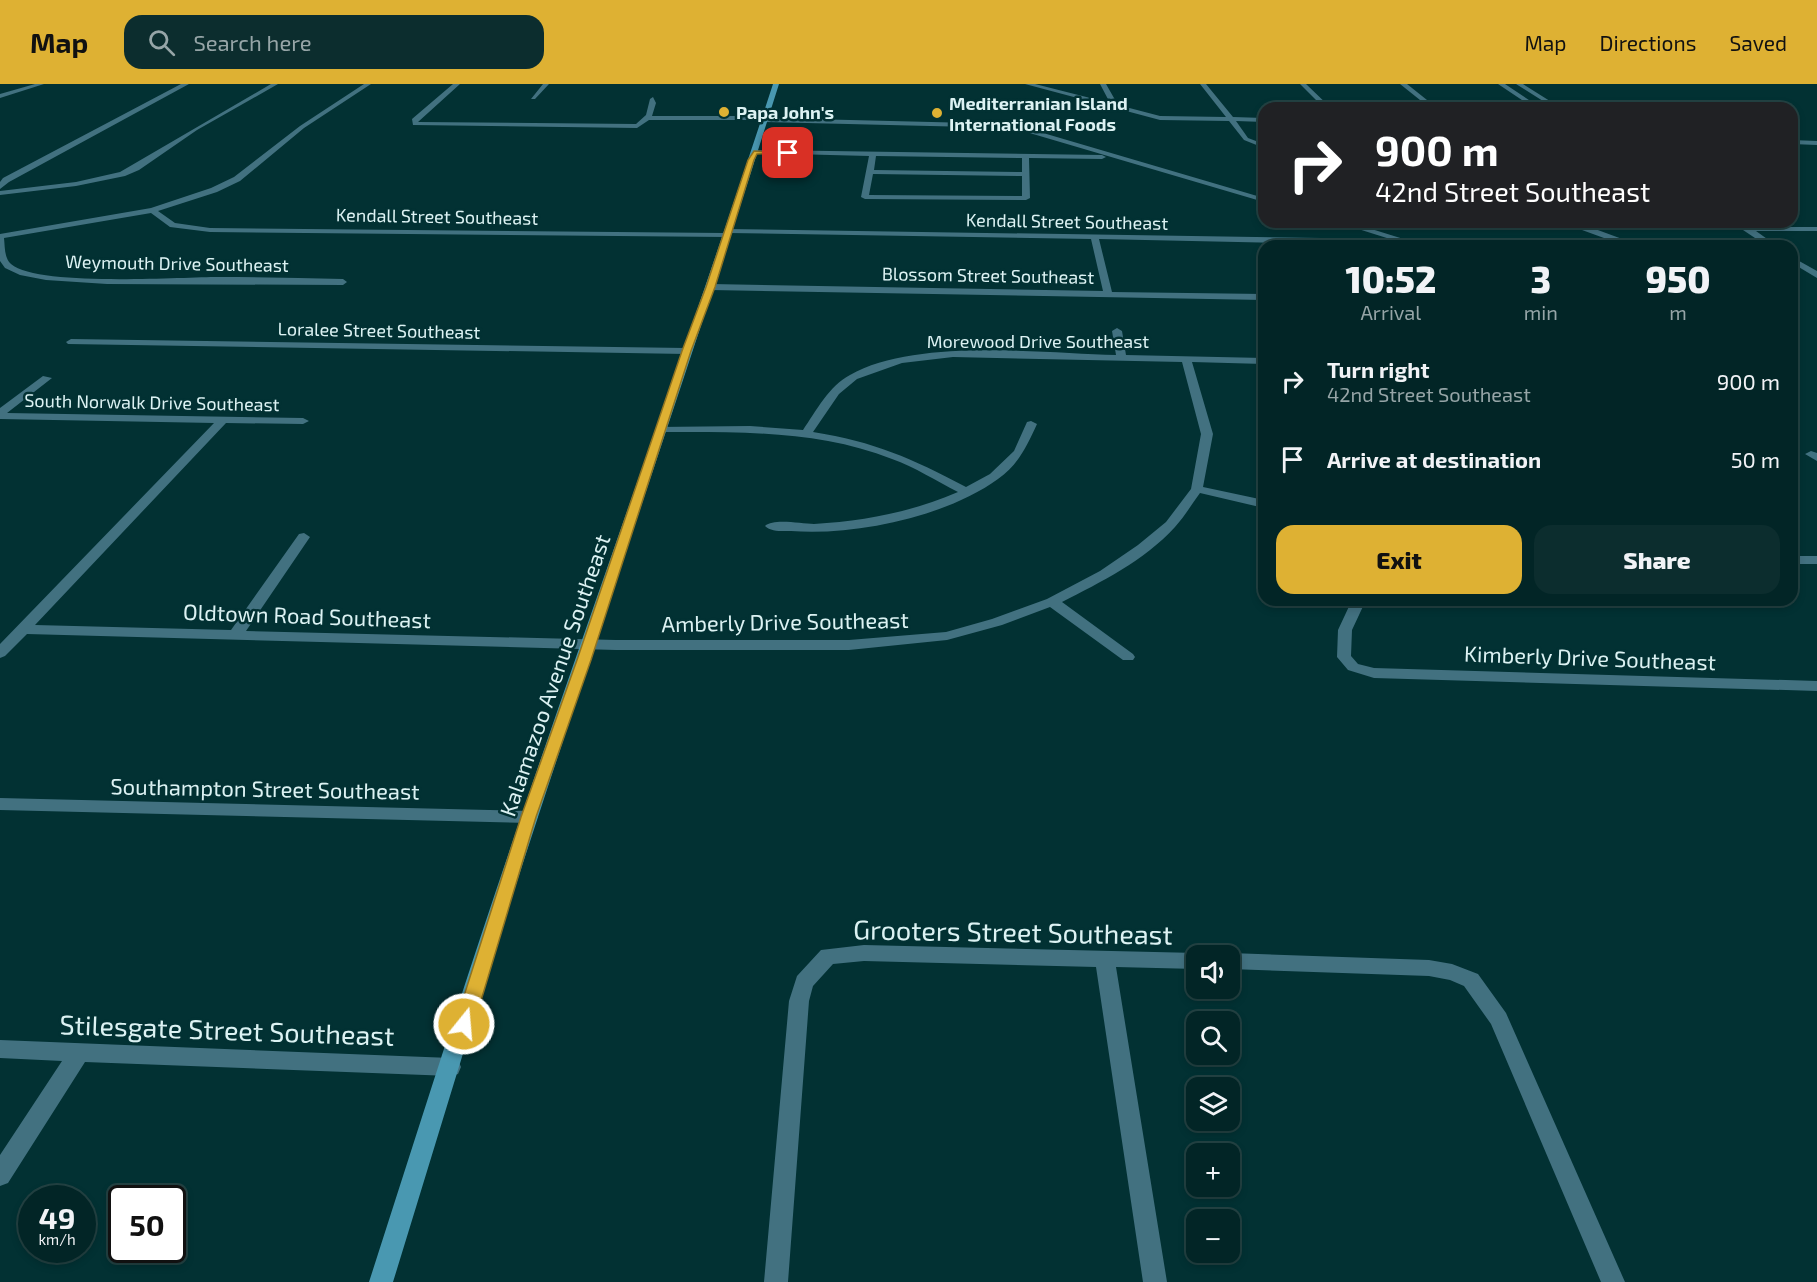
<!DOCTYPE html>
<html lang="en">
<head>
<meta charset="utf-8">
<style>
  :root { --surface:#022526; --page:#0c2d2e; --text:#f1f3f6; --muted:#96a5a7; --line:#234243; --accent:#deb133 }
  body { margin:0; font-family:"Exo 2",sans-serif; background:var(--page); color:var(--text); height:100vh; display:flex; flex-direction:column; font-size:22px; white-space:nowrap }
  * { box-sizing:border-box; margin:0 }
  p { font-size:20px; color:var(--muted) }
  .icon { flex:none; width:33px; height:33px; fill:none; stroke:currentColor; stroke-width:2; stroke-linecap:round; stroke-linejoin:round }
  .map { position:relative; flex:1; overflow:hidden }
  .sheet { position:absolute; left:1258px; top:156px; width:540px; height:366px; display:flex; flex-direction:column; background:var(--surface); border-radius:18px; box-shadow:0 3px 9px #0003,0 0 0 2px var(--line) }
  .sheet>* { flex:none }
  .guide { position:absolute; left:1258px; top:18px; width:540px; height:126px; border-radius:18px; box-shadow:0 3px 9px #0003,0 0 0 2px var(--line); background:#202124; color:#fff; overflow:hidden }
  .tools { position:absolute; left:1186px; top:861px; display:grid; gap:12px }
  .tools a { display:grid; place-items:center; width:54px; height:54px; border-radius:12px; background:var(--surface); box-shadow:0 3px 9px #0003,0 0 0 2px var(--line); font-size:30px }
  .speed { position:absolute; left:18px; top:1101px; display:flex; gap:12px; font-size:30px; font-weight:700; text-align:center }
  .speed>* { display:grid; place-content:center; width:78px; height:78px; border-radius:50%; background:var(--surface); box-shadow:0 3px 9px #0003,0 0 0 2px var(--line); line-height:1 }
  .speed small { font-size:15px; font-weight:400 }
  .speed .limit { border:3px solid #111; border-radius:9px; background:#fff; color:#111 }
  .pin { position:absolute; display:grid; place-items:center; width:51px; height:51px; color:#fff; margin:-26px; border-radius:12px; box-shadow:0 3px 9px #0006 }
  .me { position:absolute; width:66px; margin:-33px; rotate:17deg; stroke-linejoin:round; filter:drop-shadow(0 0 4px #0008) }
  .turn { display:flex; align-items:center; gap:21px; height:126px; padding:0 18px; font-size:27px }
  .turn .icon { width:78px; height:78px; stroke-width:2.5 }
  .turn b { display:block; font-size:42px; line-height:51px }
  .eta { display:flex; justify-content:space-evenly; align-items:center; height:102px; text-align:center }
  .eta b { font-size:36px; font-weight:800; line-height:42px }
  .cta { display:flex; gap:12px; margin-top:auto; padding:12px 18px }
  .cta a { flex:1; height:69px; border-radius:18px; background:var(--accent); color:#111; font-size:24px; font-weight:800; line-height:69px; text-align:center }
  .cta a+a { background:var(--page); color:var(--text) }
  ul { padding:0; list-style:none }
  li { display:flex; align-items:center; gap:18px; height:78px; padding:0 18px }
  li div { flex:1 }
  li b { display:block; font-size:22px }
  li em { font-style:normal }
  header { display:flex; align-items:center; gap:36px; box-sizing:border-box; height:84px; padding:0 30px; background:var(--accent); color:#111 }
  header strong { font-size:28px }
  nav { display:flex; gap:33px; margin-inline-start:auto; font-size:21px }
  .search { width:420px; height:54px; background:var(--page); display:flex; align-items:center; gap:15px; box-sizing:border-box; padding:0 21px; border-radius:18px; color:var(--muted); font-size:22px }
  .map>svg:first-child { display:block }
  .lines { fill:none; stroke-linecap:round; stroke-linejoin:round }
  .minor { fill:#427180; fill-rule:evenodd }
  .tertiary { fill:#427180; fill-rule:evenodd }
  .secondary { fill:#4998b1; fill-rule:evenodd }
  .route { fill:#deb133; stroke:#907321; stroke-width:1.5 }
  .poi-dot { fill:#deb133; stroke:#023133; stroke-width:2 }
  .labels { text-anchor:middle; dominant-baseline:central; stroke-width:5; stroke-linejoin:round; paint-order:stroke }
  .far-poi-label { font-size:18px; font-weight:bold; fill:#dcf2f3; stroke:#023133; text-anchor:start }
  .far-street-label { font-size:18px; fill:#dcf2f3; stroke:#023133 }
  .street-label { font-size:22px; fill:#dcf2f3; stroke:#023133 }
  .near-street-label { font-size:27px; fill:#dcf2f3; stroke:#023133 }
</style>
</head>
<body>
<header>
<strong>Map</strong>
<div class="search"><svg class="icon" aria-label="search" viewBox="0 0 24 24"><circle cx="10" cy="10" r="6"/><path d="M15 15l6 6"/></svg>Search here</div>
<nav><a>Map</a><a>Directions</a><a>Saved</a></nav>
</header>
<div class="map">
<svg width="1817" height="1198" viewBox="0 0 1817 1198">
  <rect width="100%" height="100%" fill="#023133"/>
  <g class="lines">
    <!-- minor -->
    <path class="minor" d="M 181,0 L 189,0 L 9,98 L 0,105 L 0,98 L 3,94 Z
      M 271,0 L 278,0 L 197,46 L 139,86 L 125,92 L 76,102 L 0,111 L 0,107 L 76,98 L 120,88 Z
      M 364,0 L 371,0 L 304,44 L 240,97 L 217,108 L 158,127 L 175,139 L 210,144 L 724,149 L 727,145 L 1390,155 L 1336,138 L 1349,138 L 1426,162 L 1099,155 L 1112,208 L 1264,210 L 1264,216 L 711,206 L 707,203 L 711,200 L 1103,207 L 1091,155 L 729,149 L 726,153 L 210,148 L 170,143 L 151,129 L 4,154 C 5,162 4,174 11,180 C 38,203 179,193 219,193 C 261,193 302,194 343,195 L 347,198 L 343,201 L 107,200 L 46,196 L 20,191 L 5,184 L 0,177 L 0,150 L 151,124 L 211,104 L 234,93 L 300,42 Z
      M 453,0 L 460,0 L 418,38 L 636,40 L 646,31 L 650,15 L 653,13 L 656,19 L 652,32 L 766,32 L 769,34 L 1013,40 L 1264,114 L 1264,118 L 1013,44 L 765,38 L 762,36 L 649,36 L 637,44 L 413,41 L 412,35 Z
      M 543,0 L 549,0 L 535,15 L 531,15 Z
      M 1025,0 L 1035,0 L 1110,19 L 1100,0 L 1106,0 L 1118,21 L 1160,32 L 1226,33 L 1200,0 L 1206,0 L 1233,33 L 1264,34 L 1264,38 L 1236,37 L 1248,54 L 1264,60 L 1264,64 L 1244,56 L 1229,37 L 1160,36 Z
      M 1300,0 L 1306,0 L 1331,24 L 1324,24 Z
      M 1400,0 L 1407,0 L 1437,24 L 1430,24 Z
      M 1498,0 L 1505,0 L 1541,24 L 1534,24 Z
      M 1516,0 L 1523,0 L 1561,24 L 1554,24 Z
      M 1792,56 L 1817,57 L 1817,61 L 1792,60 Z
      M 754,66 L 1102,71 L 1106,73 L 1102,75 L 1029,74 L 1030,114 L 1026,116 L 865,115 L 861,113 L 869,72 L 752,69 ZM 876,72 L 1022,74 L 1022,88 L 874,86 ZM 873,90 L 1022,92 L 1022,112 L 869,111 Z
      M 1550,138 L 1587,142 L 1633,159 L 1649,156 L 1691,162 L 1626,162 L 1582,146 Z
      M 1731,138 L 1741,138 L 1748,143 L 1817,143 L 1817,147 L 1756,147 L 1777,162 L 1767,162 Z
      M 1792,173 L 1817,187 L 1817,194 L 1792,179 Z
      M 1117,244 L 1122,247 L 1126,271 L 1264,274 L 1264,280 L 1192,278 L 1213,350 L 1203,403 L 1264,416 L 1264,424 L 1200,409 C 1192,420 1184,433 1175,443 C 1144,477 1101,498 1062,518 L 1133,570 L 1135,573 L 1133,576 L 1123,576 L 1050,523 L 1002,541 L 947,556 L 849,566 L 616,566 L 27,550 L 5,572 L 0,574 L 0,560 L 214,339 L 0,335 L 0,324 L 43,292 L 52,294 L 7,329 L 303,334 L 309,337 L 303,340 L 226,339 L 35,541 L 231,546 L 299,450 L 304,449 L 310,453 L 246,547 L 616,556 L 849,556 L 946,548 L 992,535 L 1047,515 L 1100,487 L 1138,461 L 1166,438 L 1191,405 L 1201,350 L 1182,278 L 953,273 L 902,279 L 857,295 L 839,310 L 813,348 C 875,358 911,374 966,403 L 990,390 L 1014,367 L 1027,338 L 1031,337 L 1037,340 C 1027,362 1018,381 998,395 C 946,433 854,452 791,447 C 782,447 771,448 765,442 C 774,434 801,440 814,440 C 864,437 912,428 958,408 C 936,397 915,383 892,375 C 819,346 739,348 661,348 L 657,347 L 657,343 L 750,342 L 803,346 C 816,327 829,302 850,291 C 915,254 1042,269 1116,271 L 1112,247 Z
      M 71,255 L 686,264 L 691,267 L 686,270 L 68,260 L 66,258 Z
      M 1811,367 L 1817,369 L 1817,377 L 1805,370 Z
      M 1792,472 L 1817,472 L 1817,480 L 1792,480 Z
      M 1352,516 L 1366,516 L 1352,546 L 1351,572 L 1358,580 L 1374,584 L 1817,597 L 1817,607 L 1374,594 L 1348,586 L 1337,573 L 1338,546 Z
      M 0,714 L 529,727 L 535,729 L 538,733 L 535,737 L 529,739 L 0,726 Z
      M 864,861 L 1197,869 L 1204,871 L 1197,872 L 1197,885 L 1116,883 L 1167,1198 L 1143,1198 L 1096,883 L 864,877 L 833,880 L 813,902 L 809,917 L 788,1198 L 764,1198 L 789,917 L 797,892 L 821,866 Z
      M 1230,869 L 1429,876 L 1452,880 L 1478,890 L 1506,929 L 1625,1198 L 1601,1198 L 1491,940 L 1464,902 L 1450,896 L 1429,892 L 1230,885 L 1230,872 L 1223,872 Z
      M 0,956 L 451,974 L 458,976 L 461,983 L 458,990 L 451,992 L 85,978 L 8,1099 L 0,1102 L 0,1071 L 62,977 L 0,974 Z"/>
    <!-- tertiary -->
    <path class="tertiary" d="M 35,0 L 44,0 L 0,14 L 0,10 Z"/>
    <!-- secondary -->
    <path class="secondary" d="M 773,0 L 779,0 C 702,245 618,488 538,733 C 487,887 441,1043 393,1198 L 369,1198 C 419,1043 468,887 521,733 C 604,488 693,246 773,0 Z"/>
  </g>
  <!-- route -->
  <path class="route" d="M 754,67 L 791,69 L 757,70 L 754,76 L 715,203 L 691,267 L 591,576 L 536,733 L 474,940 L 471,946 L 464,948 L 458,946 L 455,940 L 521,733 L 577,576 L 682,267 L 706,203 L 748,76 Z"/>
  <!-- markers -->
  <g class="poi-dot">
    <circle cx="724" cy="28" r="6"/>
    <circle cx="937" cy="29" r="6"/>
  </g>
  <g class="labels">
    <!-- far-poi labels -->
    <g class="far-poi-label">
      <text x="949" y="19">Mediterranian Island<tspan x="949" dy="21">International Foods</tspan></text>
      <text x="736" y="28">Papa John's</text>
    </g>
    <!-- far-street labels -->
    <g class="far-street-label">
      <text transform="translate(437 132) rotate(1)">Kendall Street Southeast</text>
      <text transform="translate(1067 137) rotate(1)">Kendall Street Southeast</text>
      <text transform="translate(177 179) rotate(1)">Weymouth Drive Southeast</text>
      <text transform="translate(988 191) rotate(1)">Blossom Street Southeast</text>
      <text transform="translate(379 246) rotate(1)">Loralee Street Southeast</text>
      <text x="1038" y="257">Morewood Drive Southeast</text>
      <text transform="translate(152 318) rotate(1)">South Norwalk Drive Southeast</text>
    </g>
    <!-- street labels -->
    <g class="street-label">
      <text transform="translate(307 531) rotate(2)">Oldtown Road Southeast</text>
      <text transform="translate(785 537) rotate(-1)">Amberly Drive Southeast</text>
      <text transform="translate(1590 573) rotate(2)">Kimberly Drive Southeast</text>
      <text transform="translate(554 591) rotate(-71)">Kalamazoo Avenue Southeast</text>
      <text transform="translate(265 704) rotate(1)">Southampton Street Southeast</text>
    </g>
    <!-- near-street labels -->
    <g class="near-street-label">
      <text transform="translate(1013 847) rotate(1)">Grooters Street Southeast</text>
      <text transform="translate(227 945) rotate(2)">Stilesgate Street Southeast</text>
    </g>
  </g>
</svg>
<div class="tools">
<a><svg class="icon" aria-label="sound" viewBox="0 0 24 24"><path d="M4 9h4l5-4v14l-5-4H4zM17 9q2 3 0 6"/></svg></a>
<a><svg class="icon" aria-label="search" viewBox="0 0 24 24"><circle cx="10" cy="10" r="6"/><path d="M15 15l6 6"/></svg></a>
<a><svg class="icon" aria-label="layers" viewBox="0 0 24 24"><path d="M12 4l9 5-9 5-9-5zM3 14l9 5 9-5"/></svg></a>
<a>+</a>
<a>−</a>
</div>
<div class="speed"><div>49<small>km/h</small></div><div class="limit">50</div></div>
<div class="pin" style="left:788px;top:69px;background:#d93025"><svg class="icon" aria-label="arrive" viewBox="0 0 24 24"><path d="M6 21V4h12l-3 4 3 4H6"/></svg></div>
<svg class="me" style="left:464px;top:940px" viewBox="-20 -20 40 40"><circle r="17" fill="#deb133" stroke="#fff" stroke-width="3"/><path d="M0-11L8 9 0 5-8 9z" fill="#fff"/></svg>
<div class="guide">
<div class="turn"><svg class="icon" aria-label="right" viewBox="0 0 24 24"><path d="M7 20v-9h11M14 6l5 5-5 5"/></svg><div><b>900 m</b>42nd Street Southeast</div></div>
</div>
<section class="sheet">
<div class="eta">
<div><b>10:52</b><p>Arrival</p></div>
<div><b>3</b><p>min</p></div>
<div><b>950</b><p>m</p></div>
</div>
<ul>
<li><svg class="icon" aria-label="right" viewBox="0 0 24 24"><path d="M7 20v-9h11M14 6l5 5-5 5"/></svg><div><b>Turn right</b><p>42nd Street Southeast</p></div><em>900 m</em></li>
<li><svg class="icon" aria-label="arrive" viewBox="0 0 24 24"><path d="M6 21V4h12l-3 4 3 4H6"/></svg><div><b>Arrive at destination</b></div><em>50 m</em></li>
</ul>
<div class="cta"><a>Exit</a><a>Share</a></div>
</section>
</div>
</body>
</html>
